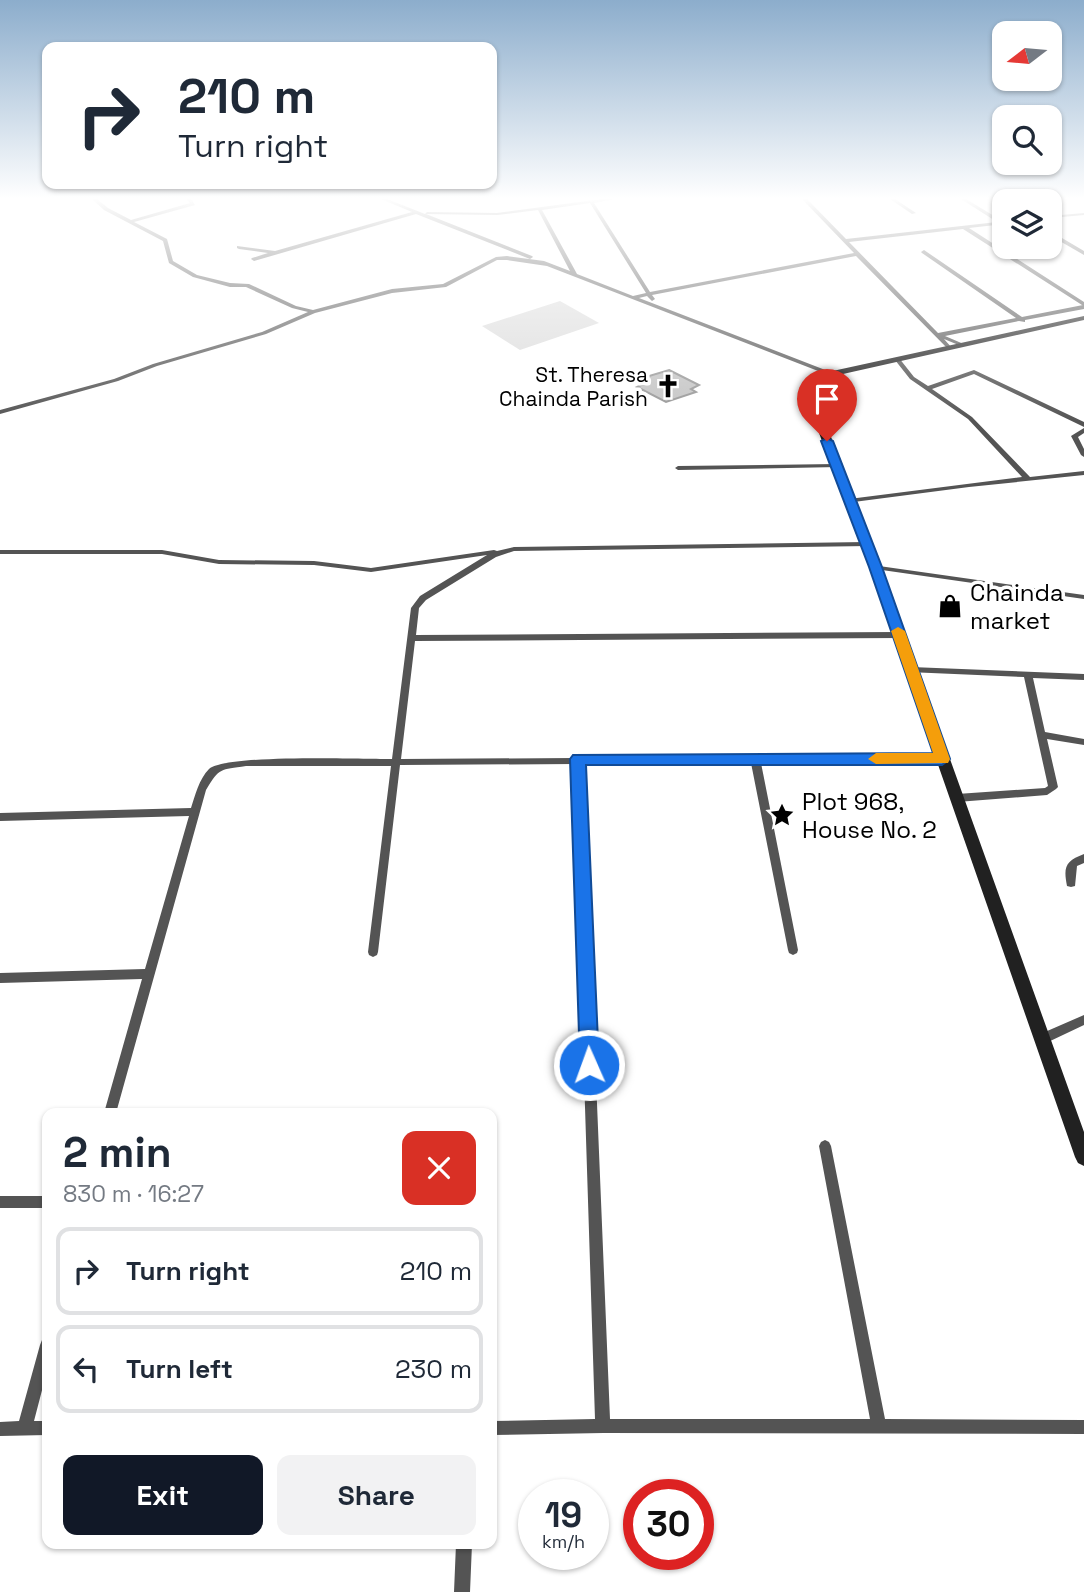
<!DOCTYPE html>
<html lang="en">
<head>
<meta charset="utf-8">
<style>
  :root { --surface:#fff; --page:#f2f2f3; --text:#1f2937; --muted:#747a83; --line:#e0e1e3; --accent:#111827 }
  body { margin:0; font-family:"Space Grotesk",sans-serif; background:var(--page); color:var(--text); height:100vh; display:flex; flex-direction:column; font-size:26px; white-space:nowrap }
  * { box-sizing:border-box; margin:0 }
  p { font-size:23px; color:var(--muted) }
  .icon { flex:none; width:38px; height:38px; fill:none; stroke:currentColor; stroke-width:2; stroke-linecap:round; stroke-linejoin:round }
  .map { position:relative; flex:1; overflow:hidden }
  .drawer { position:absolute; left:42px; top:1108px; width:455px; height:441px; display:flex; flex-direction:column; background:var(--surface); border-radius:14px; box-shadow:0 2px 5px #0004 }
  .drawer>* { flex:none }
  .top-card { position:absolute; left:42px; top:42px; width:455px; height:147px; border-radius:14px; box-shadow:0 2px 5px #0004; background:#fff; color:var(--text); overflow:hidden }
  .needle { width:46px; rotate:254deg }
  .tools { position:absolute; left:992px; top:21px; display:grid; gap:14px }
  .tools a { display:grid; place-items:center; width:70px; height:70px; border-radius:14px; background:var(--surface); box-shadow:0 2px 5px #0004; font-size:35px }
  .speed { position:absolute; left:518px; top:1479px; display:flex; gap:14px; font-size:35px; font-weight:700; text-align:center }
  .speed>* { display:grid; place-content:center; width:91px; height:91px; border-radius:50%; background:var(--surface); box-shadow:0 2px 5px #0004; line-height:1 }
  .speed small { font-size:18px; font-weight:400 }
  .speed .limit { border:10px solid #d22; background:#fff; color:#111 }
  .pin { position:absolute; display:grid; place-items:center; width:60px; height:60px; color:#fff; margin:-72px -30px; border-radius:50% 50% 50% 0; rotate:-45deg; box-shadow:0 0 7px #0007 }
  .pin .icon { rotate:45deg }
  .me { position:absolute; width:77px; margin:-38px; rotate:358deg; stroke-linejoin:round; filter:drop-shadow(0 0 5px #0008) }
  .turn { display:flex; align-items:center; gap:24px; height:147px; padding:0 21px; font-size:32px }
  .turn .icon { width:91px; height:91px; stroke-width:2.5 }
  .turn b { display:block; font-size:49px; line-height:60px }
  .round { display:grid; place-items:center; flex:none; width:74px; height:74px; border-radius:14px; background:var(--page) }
  .head { display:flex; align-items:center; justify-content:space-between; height:119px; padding:0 21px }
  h1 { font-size:42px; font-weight:700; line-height:52px }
  .button { display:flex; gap:14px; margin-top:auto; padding:14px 21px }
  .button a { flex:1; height:80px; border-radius:14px; background:var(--accent); color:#fff; font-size:28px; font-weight:700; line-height:80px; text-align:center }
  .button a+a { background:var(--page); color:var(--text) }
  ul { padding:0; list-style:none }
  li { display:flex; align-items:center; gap:21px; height:88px; margin:0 14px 10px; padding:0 7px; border:4px solid var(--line); border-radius:14px }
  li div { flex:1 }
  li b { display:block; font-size:26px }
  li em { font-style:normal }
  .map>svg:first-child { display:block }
  .green { fill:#dbdbdb }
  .building { fill:#c4c4c4; stroke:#989898; stroke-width:2 }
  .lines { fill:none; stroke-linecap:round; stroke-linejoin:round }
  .street { fill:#545454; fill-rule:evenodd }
  .secondary { fill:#212121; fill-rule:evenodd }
  .route { fill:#1a73e8; stroke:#114b97; stroke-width:2 }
  .slow { fill:#f59e0b }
  .labels { text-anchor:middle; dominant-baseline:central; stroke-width:7; stroke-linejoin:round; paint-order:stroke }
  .far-poi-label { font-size:21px; fill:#000; stroke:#fff; text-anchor:end }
  .poi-label { font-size:24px; fill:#000; stroke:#fff; text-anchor:start }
</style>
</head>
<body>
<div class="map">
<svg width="1084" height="1592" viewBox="0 0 1084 1592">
  <rect width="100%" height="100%" fill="#fff"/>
  <!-- green -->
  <path class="green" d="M 560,301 L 599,323 L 520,350 L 482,326 Z"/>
  <!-- building -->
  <path class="building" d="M 669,370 L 699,385 L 691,389 L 696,392 L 666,402 L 637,387 L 646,383 L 639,379 Z"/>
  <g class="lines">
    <!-- street -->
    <path class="street" d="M 92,199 L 97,199 L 108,208 L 131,220 L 190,203 L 186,199 L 191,199 L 195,205 L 134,222 L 167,239 L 173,261 L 197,275 L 230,283 L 249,284 L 296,306 L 313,310 L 392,289 L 443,284 L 496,257 L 507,256 L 544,261 L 570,271 L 538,210 L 497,215 L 426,214 L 532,256 L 533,257 L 530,259 L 416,214 L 254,261 L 251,259 L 252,258 L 268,253 L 239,249 L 237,248 L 237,246 L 275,251 L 412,212 L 381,199 L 387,199 L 425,214 L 427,212 L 497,213 L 602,199 L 615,199 L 594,203 L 650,292 L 854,253 L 802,199 L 807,199 L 846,239 L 997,222 L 961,199 L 966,199 L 1004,222 L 1004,224 L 969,228 L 1084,302 L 1084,309 L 1025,320 L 1025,322 L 1019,321 L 945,336 L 966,345 L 961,346 L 944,339 L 952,348 L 949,350 L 856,256 L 652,295 L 655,299 L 652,301 L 647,296 L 639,298 L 833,373 L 834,374 L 831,376 L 547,266 L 507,260 L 497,260 L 446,287 L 392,293 L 315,313 L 266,334 L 157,366 L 118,381 L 0,414 L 0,410 L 114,379 L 153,364 L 262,332 L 308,312 L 292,308 L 246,287 L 230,287 L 193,277 L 169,263 L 163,241 L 104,210 ZM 590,203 L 646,293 L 633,296 L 577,274 L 542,210 ZM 963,229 L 1082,305 L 1083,305 L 1022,317 L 924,250 L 921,252 L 922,253 L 1016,318 L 938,333 L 849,242 Z
      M 890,199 L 895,199 L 916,213 L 912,214 Z
      M 1045,199 L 1051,199 L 1051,200 L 1048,201 Z
      M 1084,213 L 1084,215 L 1050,218 L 1050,216 Z
      M 1058,238 L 1062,238 L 1084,251 L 1084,255 L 1058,240 Z
      M 895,358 L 899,358 L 914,377 L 928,386 L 974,370 L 1084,422 L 1084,427 L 1082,426 L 974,374 L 932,389 L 972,417 L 1030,477 L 1084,471 L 1084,475 L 969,487 L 846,503 L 845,501 L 849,499 L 1022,477 L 968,419 L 910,379 L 895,360 Z
      M 1084,428 L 1084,433 L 1078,437 L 1084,449 L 1084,457 L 1081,455 L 1071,436 Z
      M 837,464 L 840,466 L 839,467 L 678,470 L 675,468 L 678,466 Z
      M 866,542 L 870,544 L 869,546 L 514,551 L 496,557 L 426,600 L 419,608 L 416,635 L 899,632 L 903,635 L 899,638 L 415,641 L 401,759 L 574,758 L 578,756 L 582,758 L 755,756 L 945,757 L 947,759 L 945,761 L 942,762 L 761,763 L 798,950 L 797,953 L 793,955 L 789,953 L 788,950 L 751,763 L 583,764 L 610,1419 L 870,1419 L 819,1146 L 821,1142 L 825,1140 L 829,1142 L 831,1146 L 885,1419 L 1084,1420 L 1084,1434 L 603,1433 L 492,1435 L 492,1421 L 595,1419 L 574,764 L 400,765 L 378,952 L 377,955 L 373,957 L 369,955 L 368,952 L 391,766 L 246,766 C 220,770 220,767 206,790 L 116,1113 L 104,1113 L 142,979 L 0,983 L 0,973 L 145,969 L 189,816 L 0,821 L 0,813 L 191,808 C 195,796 199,779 209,769 C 226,754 362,759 392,759 L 411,608 L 420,596 L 487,555 L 371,572 L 314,565 L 219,564 L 162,554 L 0,554 L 0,550 L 162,550 L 219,560 L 314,561 L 371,568 L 494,550 L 497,551 L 514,547 Z
      M 872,565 L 1084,595 L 1084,599 L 875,569 L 872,569 Z
      M 911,667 L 1084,674 L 1084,680 L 1033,678 L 1045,732 L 1084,739 L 1084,745 L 1047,739 L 1058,787 L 1056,789 L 1047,795 L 957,802 L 954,801 L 952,798 L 954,795 L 957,794 L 1045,788 L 1048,786 L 1024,677 L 908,672 L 907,670 Z
      M 1084,854 L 1084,863 L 1077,866 L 1075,886 L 1071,887 L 1067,886 C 1063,866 1066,861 1084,854 Z
      M 1084,1015 L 1084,1025 L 1046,1043 L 1042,1044 L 1038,1043 L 1036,1039 L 1038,1035 Z
      M 0,1196 L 47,1196 L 47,1208 L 0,1208 Z
      M 47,1338 L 47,1371 L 34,1421 L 47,1421 L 47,1435 L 0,1436 L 0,1422 L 19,1421 L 40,1345 L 42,1340 Z
      M 456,1544 L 472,1544 L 470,1592 L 454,1592 Z"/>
    <!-- secondary -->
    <path class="secondary" d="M 1084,316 L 1084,320 L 834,376 L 815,383 L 813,390 L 881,567 L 1084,1132 L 1084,1166 L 1078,1163 L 1075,1157 L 869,567 L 803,390 L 808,379 L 828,372 Z"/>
  </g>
  <!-- sky -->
  <linearGradient id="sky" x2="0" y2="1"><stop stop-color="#8cadcc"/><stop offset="0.47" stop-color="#fff"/><stop offset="1" stop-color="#fff" stop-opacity="0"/></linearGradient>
  <rect width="1084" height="422" fill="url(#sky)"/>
  <!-- route -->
  <path class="route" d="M 827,438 L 833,441 L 882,567 L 950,759 L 942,765 L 586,765 L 599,1065 L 596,1071 L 589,1073 L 582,1071 L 580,1065 L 570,759 L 573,755 L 933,753 L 869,567 L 821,441 Z"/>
  <!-- slow -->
  <path class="slow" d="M 898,627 L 905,631 L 950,759 L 948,763 L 876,764 L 868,759 L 876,753 L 933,753 L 891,631 Z"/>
  <!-- icons -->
  <defs>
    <g id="church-bare" transform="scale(1.89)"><path d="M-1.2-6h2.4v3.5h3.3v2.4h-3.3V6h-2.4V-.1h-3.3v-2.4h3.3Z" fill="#000" stroke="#fff" stroke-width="2.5" paint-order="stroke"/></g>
    <g id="shop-bare" transform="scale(1.89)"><path d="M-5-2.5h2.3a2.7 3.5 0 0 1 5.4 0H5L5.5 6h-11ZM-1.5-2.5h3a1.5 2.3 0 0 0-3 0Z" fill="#000" stroke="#fff" stroke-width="2.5" paint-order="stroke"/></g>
    <g id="sight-bare" transform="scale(1.89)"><path d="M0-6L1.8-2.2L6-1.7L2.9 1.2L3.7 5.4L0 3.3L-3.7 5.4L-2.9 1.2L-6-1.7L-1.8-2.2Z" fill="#000" stroke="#fff" stroke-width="2.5" paint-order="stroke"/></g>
  </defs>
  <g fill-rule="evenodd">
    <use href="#church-bare" x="668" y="386"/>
    <use href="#shop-bare" x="950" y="606"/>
    <use href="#sight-bare" x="782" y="815"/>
  </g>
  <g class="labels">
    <!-- far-poi labels -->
    <g class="far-poi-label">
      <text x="648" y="374">St. Theresa<tspan x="648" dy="24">Chainda Parish</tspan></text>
    </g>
    <!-- poi labels -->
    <g class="poi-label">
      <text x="970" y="592">Chainda<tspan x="970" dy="28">market</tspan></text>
      <text x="802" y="801">Plot 968,<tspan x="802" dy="28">House No. 2</tspan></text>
    </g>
  </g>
</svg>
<div class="tools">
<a><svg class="needle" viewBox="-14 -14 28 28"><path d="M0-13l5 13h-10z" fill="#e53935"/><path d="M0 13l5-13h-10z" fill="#747a83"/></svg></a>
<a><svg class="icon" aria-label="search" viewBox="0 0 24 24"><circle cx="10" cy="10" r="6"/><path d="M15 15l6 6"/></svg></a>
<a><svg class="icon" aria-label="layers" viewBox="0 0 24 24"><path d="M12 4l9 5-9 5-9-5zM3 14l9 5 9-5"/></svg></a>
</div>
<div class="speed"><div>19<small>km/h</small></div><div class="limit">30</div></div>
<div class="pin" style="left:827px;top:441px;background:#d93025"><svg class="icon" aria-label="arrive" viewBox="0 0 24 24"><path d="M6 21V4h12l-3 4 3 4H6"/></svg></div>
<svg class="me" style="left:589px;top:1065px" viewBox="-20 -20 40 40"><circle r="17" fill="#1a73e8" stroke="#fff" stroke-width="3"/><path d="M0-11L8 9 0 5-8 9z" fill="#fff"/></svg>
<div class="top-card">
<div class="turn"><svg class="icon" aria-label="right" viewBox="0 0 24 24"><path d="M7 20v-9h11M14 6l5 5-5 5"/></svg><div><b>210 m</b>Turn right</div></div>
</div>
<section class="drawer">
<div class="head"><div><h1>2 min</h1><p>830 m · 16:27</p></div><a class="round" style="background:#d93025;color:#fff"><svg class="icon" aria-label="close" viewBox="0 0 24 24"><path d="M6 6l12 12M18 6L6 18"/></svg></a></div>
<ul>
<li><svg class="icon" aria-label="right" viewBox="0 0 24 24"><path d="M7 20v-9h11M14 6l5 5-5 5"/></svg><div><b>Turn right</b></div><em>210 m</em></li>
<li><svg class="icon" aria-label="left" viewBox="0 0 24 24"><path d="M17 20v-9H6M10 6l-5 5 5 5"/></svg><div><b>Turn left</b></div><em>230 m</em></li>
</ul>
<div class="button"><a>Exit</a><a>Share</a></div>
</section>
</div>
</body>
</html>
